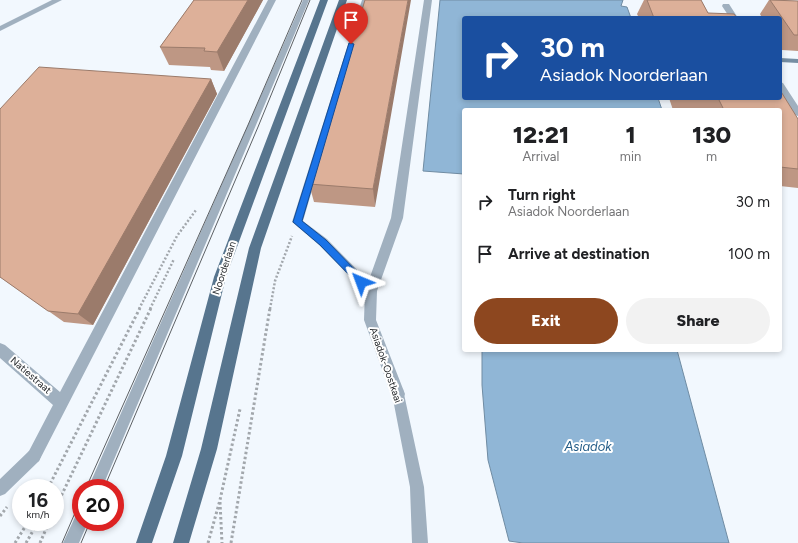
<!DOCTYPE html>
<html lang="en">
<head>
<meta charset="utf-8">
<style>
  :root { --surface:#fff; --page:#f2f2f2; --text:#202124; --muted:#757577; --accent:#8d471f }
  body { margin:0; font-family:Figtree,sans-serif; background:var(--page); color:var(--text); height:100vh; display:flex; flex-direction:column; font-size:15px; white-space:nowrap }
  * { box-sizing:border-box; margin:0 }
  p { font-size:13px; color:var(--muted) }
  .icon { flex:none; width:22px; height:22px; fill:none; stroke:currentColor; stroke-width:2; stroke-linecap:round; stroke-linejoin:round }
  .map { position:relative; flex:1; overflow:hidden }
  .details { position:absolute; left:462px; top:108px; width:320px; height:244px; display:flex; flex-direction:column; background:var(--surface); border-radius:4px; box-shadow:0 2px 6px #0003 }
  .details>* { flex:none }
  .guide { position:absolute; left:462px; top:16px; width:320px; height:84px; border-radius:4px; box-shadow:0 2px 6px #0003; background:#1a4fa0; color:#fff; overflow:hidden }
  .speed { position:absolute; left:12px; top:479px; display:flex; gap:8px; font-size:20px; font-weight:700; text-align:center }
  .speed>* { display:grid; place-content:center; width:52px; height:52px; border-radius:50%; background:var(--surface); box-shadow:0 2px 6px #0003; line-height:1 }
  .speed small { font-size:10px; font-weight:400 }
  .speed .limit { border:6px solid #d22; background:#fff; color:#111 }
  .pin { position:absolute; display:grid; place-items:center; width:34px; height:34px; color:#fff; margin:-41px -17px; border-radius:50% 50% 50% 0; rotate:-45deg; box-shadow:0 0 4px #0007 }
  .pin .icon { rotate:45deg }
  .me { position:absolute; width:44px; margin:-22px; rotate:316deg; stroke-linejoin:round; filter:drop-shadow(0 0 3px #0008) }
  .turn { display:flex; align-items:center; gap:14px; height:84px; padding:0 12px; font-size:18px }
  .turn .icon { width:52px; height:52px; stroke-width:2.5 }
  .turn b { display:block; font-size:28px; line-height:34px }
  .eta { display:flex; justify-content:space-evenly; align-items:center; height:68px; text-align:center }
  .eta b { font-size:24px; font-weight:800; line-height:28px }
  .action { display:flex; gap:8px; margin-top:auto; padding:8px 12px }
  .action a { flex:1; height:46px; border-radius:24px; background:var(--accent); color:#fff; font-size:16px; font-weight:800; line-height:46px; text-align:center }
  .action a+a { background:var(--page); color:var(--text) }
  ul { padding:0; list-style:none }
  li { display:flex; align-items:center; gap:12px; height:52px; padding:0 12px }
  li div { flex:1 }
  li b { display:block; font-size:15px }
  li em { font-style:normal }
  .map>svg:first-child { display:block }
  .water { fill:#90b6d6; stroke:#708ca3 }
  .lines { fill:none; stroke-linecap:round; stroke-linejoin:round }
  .path-far1 { stroke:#a2a7ac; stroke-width:2.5; stroke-dasharray:2 2; stroke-linecap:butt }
  .path { stroke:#a2a7ac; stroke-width:3; stroke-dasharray:2.5 2.5; stroke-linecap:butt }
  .lane { fill:#a0b0bf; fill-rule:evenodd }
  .street { fill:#a0b0bf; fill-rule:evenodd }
  .secondary { fill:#768ea3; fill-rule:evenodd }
  .primary { fill:#57758e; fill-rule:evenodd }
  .tram { stroke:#5c6064; stroke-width:1 }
  .wall { fill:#be9784 }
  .shaded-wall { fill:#9b7b6b }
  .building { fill:#ddb099; stroke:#9b7b6b }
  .route { fill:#1a73e8; stroke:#114b97 }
  .labels { text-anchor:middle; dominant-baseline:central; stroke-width:4; stroke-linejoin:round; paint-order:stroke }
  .street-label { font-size:10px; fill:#26292c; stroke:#fff }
  .near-water-label { font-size:13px; font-style:italic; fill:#225b86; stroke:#fff }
</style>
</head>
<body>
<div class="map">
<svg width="798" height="543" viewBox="0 0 798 543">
  <rect width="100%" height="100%" fill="#f2f8fe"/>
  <!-- water -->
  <path class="water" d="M 440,0 L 623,0 L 621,6 L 627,7 L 631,18 L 464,18 L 464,98 L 658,98 L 662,110 L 464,110 L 464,174 L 423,171 Z
    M 482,350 L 677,350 L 729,543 L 523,543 L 509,541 L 488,460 L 482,385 Z"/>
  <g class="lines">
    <!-- path-far1 -->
    <path class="path-far1" d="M 139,309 L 177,236 L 196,210
      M 150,309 L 174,259
      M 270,309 L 275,281 L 292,236"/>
    <!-- path -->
    <path class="path" d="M 48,488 L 140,308
      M 220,502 L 222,543
      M 55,509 L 151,308
      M 0,516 L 7,507
      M 15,543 L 28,522
      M 26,543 L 38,522
      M 40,543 L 49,522
      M 208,543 L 220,500 L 240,409
      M 231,543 L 270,308"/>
    <!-- lane -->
    <path class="lane" d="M 303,0 L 309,0 L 102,488 L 88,488 Z
      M 362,0 L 368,0 L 303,221 L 327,239 L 375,288 L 377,291 L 375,294 L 371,296 L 367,294 L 319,245 L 292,222 Z
      M 398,388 L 403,389 L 404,394 L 424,487 L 428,543 L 412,543 L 410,487 L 392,394 L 393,389 Z
      M 34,449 L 39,451 L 41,456 L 39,461 L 5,494 L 0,496 L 0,479 L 29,451 Z
      M 81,512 L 81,522 L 88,522 L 79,543 L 63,543 L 76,515 Z"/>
    <!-- street -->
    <path class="street" d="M 52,0 L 62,0 L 0,31 L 0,26 Z
      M 268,0 L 276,0 L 39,461 L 34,464 L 29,461 L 26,456 L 29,451 L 53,405 L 0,358 L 0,343 L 5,345 L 60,392 Z
      M 424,0 L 432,0 L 403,218 L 377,291 L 376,320 L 405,394 L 403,399 L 398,401 L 393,399 L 364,320 L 365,291 L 391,218 Z
      M 723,4 L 729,4 L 738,18 L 730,18 L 722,6 Z
      M 780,82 L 783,83 L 798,106 L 798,116 L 795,115 L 780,92 Z"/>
    <!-- secondary -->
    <path class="secondary" d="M 780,58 L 798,59 L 798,63 L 780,62 Z"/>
    <!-- primary -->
    <path class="primary" d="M 320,0 L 328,0 L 226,277 L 182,456 L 152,543 L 136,543 L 166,456 L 214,277 Z
      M 339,0 L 347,0 L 261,248 L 217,449 L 189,543 L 173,543 L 201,449 L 249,248 Z"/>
    <!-- tram -->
    <path class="tram" d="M 86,488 L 248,125 L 302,0
      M 104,488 L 258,127 L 310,0
      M 62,543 L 81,499
      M 81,543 L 90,522"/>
  </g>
  <!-- wall -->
  <path class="wall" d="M 194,0 L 263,0 L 224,71 L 211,70 L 210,67 L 169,65 L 160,47 Z
    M 365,0 L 375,207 L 314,202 L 309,184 Z
    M 644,0 L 701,0 L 708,13 L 737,18 L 639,18 L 637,14 Z
    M 769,0 L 798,1 L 798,51 L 782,50 L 780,46 L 780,18 L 762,18 L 760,14 Z
    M 211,79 L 217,94 L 93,325 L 64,322 L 0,277 Z
    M 669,98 L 780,98 L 798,119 L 798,188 L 780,186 L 780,110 L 673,110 Z"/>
  <!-- shaded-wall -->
  <path class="shaded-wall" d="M 248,0 L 263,0 L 224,71 L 217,52 Z
    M 408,0 L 411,0 L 375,207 L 373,189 Z
    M 211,79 L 217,94 L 93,325 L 78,314 Z"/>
  <!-- building -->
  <path class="building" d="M 194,0 L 248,0 L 217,52 L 204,51 L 205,48 L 160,47 Z
    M 365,0 L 408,0 L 373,189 L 309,184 Z
    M 647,0 L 701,0 L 708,13 L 734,14 L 737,18 L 654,18 Z
    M 770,0 L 798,1 L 798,35 L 794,35 Z
    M 39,67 L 211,79 L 78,314 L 48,311 L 0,277 L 0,109 Z
    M 780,90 L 798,119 L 798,169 L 780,167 L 780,110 L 724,110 L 718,98 L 780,98 Z"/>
  <!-- route -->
  <path class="route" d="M 349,43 L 354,44 L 302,221 L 326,240 L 364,279 L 366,282 L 364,284 L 358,284 L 320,245 L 293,222 Z"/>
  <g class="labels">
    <!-- street labels -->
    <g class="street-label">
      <text transform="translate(224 268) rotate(-72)">Noorderlaan</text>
      <text transform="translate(386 365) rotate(71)">Asiadok-Oostkaai</text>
      <text transform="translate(31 375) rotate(41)">Natiestraat</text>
    </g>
    <!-- near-water labels -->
    <g class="near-water-label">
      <text x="588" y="446">Asiadok</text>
    </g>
  </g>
</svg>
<div class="speed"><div>16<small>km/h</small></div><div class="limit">20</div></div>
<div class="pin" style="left:351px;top:44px;background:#d93025"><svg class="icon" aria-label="arrive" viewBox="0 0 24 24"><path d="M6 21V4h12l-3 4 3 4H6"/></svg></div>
<svg class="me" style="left:361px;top:282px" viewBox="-20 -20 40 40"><path d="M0-17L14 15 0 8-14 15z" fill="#1a73e8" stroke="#fff" stroke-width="4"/></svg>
<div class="guide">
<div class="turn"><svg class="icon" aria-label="right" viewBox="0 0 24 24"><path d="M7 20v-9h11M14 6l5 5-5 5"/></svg><div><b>30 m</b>Asiadok Noorderlaan</div></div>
</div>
<section class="details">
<div class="eta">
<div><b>12:21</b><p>Arrival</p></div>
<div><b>1</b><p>min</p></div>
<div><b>130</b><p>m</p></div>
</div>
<ul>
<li><svg class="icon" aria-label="right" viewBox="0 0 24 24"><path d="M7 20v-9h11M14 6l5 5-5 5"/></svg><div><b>Turn right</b><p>Asiadok Noorderlaan</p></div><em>30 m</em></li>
<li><svg class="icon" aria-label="arrive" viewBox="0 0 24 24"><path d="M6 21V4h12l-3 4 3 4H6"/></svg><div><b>Arrive at destination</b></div><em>100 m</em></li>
</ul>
<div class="action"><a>Exit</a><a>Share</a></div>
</section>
</div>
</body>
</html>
